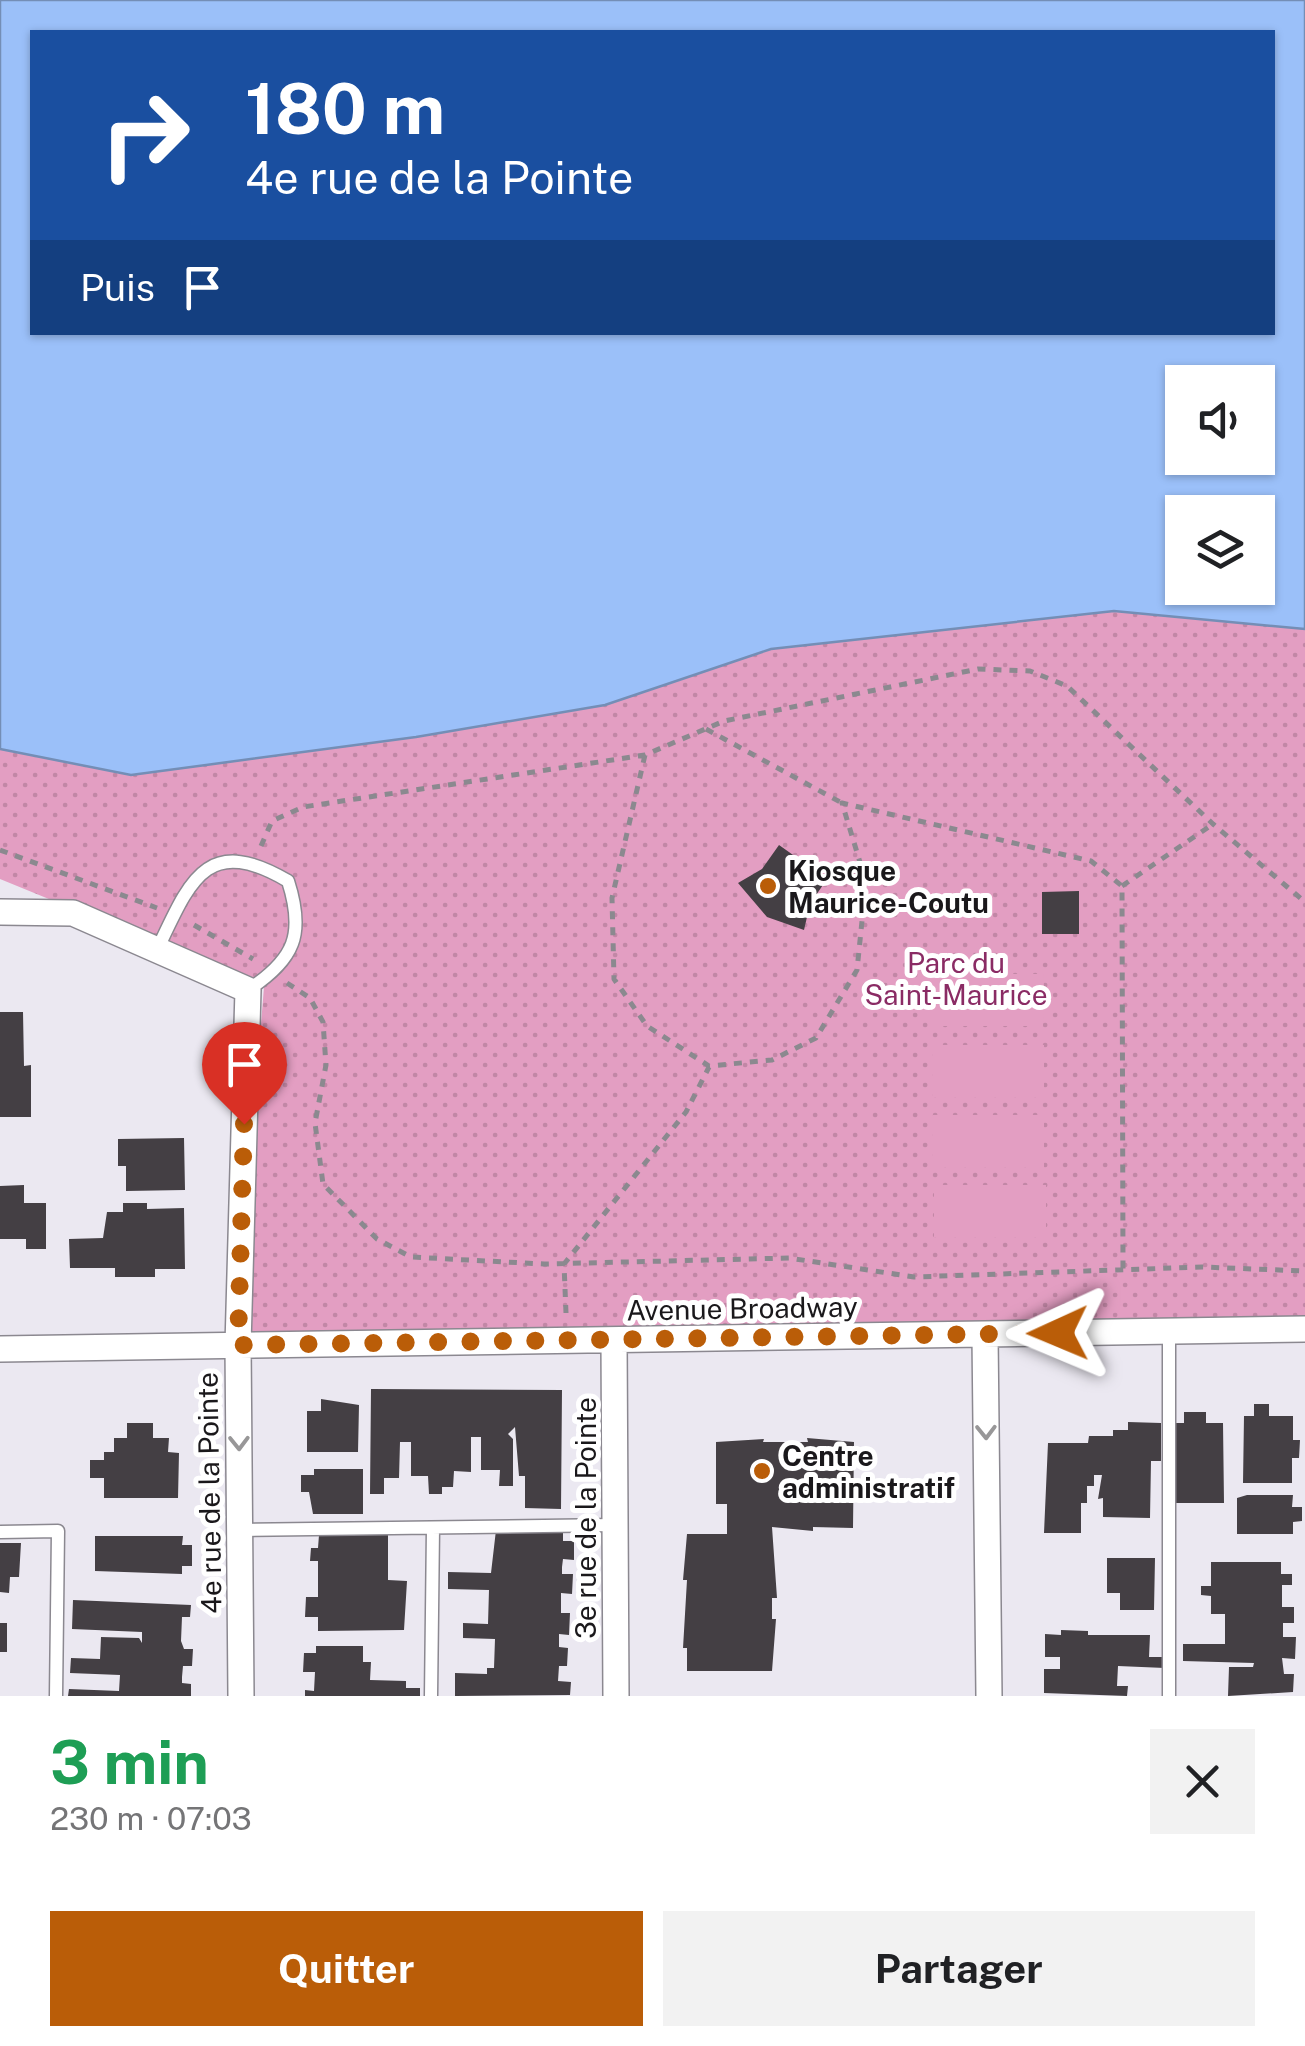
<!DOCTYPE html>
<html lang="fr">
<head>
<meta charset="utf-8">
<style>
  :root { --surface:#fff; --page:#f2f2f2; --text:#202124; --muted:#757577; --accent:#ba5d08 }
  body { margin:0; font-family:"Public Sans",sans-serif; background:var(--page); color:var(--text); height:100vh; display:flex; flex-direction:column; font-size:38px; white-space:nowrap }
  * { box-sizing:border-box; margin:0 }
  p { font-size:32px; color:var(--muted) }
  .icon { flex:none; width:55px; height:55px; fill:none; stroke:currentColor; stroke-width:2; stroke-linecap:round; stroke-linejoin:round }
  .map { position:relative; height:1696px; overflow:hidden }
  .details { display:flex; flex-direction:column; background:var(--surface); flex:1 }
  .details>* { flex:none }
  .banner { position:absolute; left:30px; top:30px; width:1245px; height:305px; border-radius:0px; box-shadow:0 2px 8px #0004; background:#1a4fa0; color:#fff; overflow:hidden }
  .fabs { position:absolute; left:1165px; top:365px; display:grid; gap:20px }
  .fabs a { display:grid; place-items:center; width:110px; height:110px; border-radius:0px; background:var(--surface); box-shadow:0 2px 8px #0004; font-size:50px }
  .pin { position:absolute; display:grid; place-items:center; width:85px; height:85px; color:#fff; margin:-102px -42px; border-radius:50% 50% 50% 0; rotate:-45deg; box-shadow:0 0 10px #0007 }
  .pin .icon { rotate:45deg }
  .me { position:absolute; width:110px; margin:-55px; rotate:269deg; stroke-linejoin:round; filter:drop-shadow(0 0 8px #0008) }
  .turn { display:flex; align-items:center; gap:35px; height:210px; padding:0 50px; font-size:45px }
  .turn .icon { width:130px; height:130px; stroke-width:2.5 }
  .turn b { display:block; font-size:70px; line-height:85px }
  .then { display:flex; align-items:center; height:95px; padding:0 50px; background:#0003; gap:20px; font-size:38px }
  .round { display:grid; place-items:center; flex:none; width:105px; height:105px; border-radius:0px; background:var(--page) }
  .headline { display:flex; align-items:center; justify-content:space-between; height:170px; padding:0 50px }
  h1 { font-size:60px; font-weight:700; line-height:75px; color:#1e9e55 }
  .action { display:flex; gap:20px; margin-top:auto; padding:20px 50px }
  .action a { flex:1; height:115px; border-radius:0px; background:var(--accent); color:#fff; font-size:40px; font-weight:700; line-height:115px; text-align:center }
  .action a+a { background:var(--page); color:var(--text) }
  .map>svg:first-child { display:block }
  .park { fill:url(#park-dots) }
  .pitch { fill:#e39ec2 }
  .water { fill:#9bc0f9; stroke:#748eb6; stroke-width:2.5; fill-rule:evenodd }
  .building { fill:#443f44 }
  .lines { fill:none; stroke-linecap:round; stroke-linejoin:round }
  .lane-casing { stroke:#8b8890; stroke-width:15 }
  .street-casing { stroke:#8b8890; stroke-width:28 }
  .path { stroke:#8b898f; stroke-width:5; stroke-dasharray:8 8; stroke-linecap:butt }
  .lane { stroke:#fff; stroke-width:12 }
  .street { stroke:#fff; stroke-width:25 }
  .oneway { stroke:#989798 }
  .route { stroke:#ba5d08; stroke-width:18; stroke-dasharray:0 32.4 }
  .poi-dot { fill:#ba5d08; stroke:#fff; stroke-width:4 }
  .labels { text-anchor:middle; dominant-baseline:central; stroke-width:10; stroke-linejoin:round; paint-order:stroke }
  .poi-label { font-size:28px; font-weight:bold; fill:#1a181b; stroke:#fff; text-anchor:start }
  .park-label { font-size:28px; fill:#8a2b64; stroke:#fff }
  .street-label { font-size:28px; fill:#1a181b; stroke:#fff }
</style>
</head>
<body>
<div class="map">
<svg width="1305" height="1696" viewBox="0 0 1305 1696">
  <defs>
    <pattern id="park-dots" width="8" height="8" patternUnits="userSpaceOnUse" patternTransform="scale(2.5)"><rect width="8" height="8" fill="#e39ec2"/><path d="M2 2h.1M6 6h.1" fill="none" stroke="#c287a6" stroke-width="1.8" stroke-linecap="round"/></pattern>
  </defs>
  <rect width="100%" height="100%" fill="#ebe8f1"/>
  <!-- park -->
  <path class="park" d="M 1114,611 L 1305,629 L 1305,1321 L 252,1340 L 253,1123 L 264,987 L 0,879 L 0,749 L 131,775 L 416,737 L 605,705 L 771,649 Z"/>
  <!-- pitch -->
  <path class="pitch" d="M 932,974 L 1044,974 L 1043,1026 L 932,1026 Z
    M 933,1045 L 1044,1045 L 1044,1097 L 933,1097 Z
    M 933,1115 L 1044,1115 L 1044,1167 L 933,1167 Z
    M 934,1185 L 1046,1185 L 1046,1237 L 934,1237 Z"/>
  <!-- water -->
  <path class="water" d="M 0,0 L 1305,0 L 1305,629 L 1114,611 L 771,649 L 605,705 L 416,737 L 131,775 L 0,749 ZM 32,32 L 1272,32 L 1272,332 L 32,332 ZM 1182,382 L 1258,382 L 1258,458 L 1182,458 ZM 1182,512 L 1258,512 L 1258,588 L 1182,588 Z"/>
  <!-- building -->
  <path class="building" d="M 779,845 L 827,879 L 810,904 L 804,930 L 767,917 L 738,883 L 762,869 Z
    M 1079,891 L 1079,934 L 1042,934 L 1042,892 Z
    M 0,1012 L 23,1012 L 24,1066 L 31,1065 L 31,1117 L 0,1117 Z
    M 184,1138 L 185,1190 L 126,1191 L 126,1166 L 118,1166 L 118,1139 Z
    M 24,1185 L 24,1203 L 46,1203 L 46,1249 L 26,1249 L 26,1239 L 0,1239 L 0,1186 Z
    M 123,1203 L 147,1203 L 147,1209 L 184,1208 L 185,1269 L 155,1269 L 155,1277 L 115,1277 L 115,1268 L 70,1268 L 69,1239 L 103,1238 L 107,1212 L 123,1212 Z
    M 371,1389 L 562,1390 L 561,1509 L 525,1508 L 525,1476 L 519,1476 L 515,1427 L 508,1434 L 513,1439 L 513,1486 L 499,1486 L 500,1470 L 481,1470 L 481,1437 L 471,1437 L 471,1472 L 454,1471 L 453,1487 L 442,1487 L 442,1494 L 429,1494 L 428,1476 L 411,1476 L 411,1442 L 400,1442 L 399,1478 L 384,1478 L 384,1494 L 370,1494 Z
    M 321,1399 L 359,1405 L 358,1452 L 307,1452 L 307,1411 L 321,1411 Z
    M 1254,1404 L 1269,1404 L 1269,1416 L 1293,1416 L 1293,1440 L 1300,1440 L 1299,1458 L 1292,1458 L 1292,1483 L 1243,1483 L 1244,1416 L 1254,1416 Z
    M 1184,1412 L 1206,1412 L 1206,1423 L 1223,1423 L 1224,1503 L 1170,1503 L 1169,1423 L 1184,1423 Z
    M 1128,1422 L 1161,1423 L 1161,1461 L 1151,1461 L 1150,1518 L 1103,1517 L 1103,1498 L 1098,1499 L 1102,1475 L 1094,1475 L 1094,1486 L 1087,1486 L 1087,1503 L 1081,1503 L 1081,1533 L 1044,1533 L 1048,1443 L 1088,1443 L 1089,1436 L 1113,1436 L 1113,1430 L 1128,1430 Z
    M 127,1423 L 153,1423 L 153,1438 L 169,1438 L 168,1452 L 179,1453 L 178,1498 L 104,1498 L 104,1478 L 90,1478 L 90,1460 L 104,1460 L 104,1452 L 114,1452 L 114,1438 L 127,1438 Z
    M 807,1438 L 854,1442 L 853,1528 L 813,1527 L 813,1531 L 772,1527 L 777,1598 L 772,1598 L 772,1619 L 776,1619 L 772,1671 L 687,1671 L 687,1648 L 683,1648 L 687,1580 L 683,1580 L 687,1534 L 727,1534 L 727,1504 L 716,1504 L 716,1442 L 764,1439 L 763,1442 L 808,1442 Z
    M 314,1469 L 363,1469 L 363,1514 L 313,1514 L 309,1492 L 301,1492 L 301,1475 L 314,1475 Z
    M 1247,1495 L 1293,1495 L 1292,1507 L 1302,1507 L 1302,1521 L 1293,1522 L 1293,1534 L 1237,1534 L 1237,1498 Z
    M 496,1530 L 563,1532 L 563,1541 L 574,1541 L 574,1560 L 563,1559 L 562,1567 L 562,1574 L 573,1574 L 572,1594 L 561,1593 L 561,1613 L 570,1613 L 569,1635 L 559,1634 L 559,1647 L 568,1648 L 567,1666 L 559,1666 L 558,1681 L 571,1682 L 570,1695 L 455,1696 L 455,1673 L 487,1674 L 487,1668 L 494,1668 L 495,1639 L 463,1638 L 463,1623 L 488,1624 L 489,1590 L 448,1589 L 448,1572 L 491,1573 Z
    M 319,1535 L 388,1535 L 388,1580 L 407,1581 L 404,1630 L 318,1631 L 318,1617 L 305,1617 L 306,1597 L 318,1597 L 318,1561 L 310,1561 L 311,1548 L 318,1548 Z
    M 95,1536 L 183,1536 L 182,1545 L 192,1545 L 192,1566 L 182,1566 L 182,1574 L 95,1571 Z
    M 0,1543 L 21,1543 L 19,1577 L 10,1577 L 9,1593 L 0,1592 Z
    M 1107,1558 L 1155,1558 L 1154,1610 L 1120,1610 L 1120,1593 L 1107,1593 Z
    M 1211,1562 L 1281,1562 L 1281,1574 L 1292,1574 L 1292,1585 L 1282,1585 L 1282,1607 L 1294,1607 L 1294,1623 L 1283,1623 L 1283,1637 L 1296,1637 L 1295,1659 L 1282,1658 L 1284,1674 L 1294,1674 L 1293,1692 L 1228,1696 L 1229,1667 L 1253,1667 L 1254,1663 L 1183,1661 L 1183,1644 L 1225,1644 L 1225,1614 L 1211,1614 L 1211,1596 L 1201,1595 L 1201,1586 L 1211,1586 Z
    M 73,1600 L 191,1605 L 190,1617 L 182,1617 L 181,1641 L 184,1649 L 193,1649 L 192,1666 L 183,1666 L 182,1677 L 182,1683 L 191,1684 L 191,1696 L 68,1696 L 69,1689 L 119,1691 L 120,1675 L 70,1673 L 71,1658 L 100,1659 L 101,1637 L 139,1638 L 142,1643 L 142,1632 L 72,1629 Z
    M 0,1623 L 7,1623 L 7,1652 L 0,1652 Z
    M 1061,1630 L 1088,1631 L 1088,1635 L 1150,1635 L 1149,1657 L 1166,1657 L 1165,1668 L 1118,1666 L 1117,1686 L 1128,1686 L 1127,1696 L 1044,1693 L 1044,1669 L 1060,1669 L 1060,1657 L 1045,1657 L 1045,1634 L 1061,1635 Z
    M 316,1646 L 363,1646 L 363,1662 L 371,1662 L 370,1680 L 406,1681 L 406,1688 L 420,1688 L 420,1696 L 305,1696 L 305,1690 L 314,1691 L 315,1672 L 303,1672 L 304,1653 L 316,1653 Z"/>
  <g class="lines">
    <!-- lane casing -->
    <g class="lane-casing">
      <path id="lane" d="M 157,950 C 190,881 206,833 288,881 C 305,934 295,959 248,990
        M 240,1530 L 615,1525
        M 0,1532 L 58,1531 L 56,1696
        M 431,1696 L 433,1528
        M 1169,1696 L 1169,1331"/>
    </g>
    <!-- street casing -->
    <g class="street-casing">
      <path id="street" d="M 0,912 L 73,913 L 248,990 L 238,1345 L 241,1696
        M 985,1335 L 989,1696
        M 614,1340 L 616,1696
        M 0,1349 L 1305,1329"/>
    </g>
    <!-- path -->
    <path class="path" d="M 706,729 L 842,803
      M 645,755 L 612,898 L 614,979 L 647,1026 L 709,1066 L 772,1060 L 816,1038 L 857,970 L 866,882 L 842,803 L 1091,861 L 1122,886 L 1123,1270
      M 261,846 L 272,821 L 303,807 L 645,755 L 724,721 L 978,669 L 1030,671 L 1067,686 L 1213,824 L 1305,902
      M 0,850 L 157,908
      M 1122,886 L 1213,824
      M 194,925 L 253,959
      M 287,983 L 310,998 L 323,1022 L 326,1065 L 315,1123 L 323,1184 L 377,1239 L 411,1257 L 544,1264 L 789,1258 L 914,1277 L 1202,1267 L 1305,1271
      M 566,1313 L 564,1264 L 686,1112 L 709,1067"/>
    <!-- lane -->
    <use href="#lane" class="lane"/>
    <!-- street -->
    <use href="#street" class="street"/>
  </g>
  <!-- one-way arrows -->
  <defs><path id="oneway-chevron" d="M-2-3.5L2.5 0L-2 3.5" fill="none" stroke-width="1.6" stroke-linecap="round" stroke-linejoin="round" transform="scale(2.5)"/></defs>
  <g class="oneway">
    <use href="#oneway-chevron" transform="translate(986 1432) rotate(89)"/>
    <use href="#oneway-chevron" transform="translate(239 1443) rotate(89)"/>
  </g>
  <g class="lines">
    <!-- route -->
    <path class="route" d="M 244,1124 L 238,1345 L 1058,1333"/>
  </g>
  <!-- markers -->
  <g class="poi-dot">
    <circle cx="768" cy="886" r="10"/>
    <circle cx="762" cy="1471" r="10"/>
  </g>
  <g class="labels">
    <!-- poi labels -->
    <g class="poi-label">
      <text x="788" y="870">Kiosque<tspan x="788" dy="32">Maurice-Coutu</tspan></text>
      <text x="782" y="1455">Centre<tspan x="782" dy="32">administratif</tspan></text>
    </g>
    <!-- park labels -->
    <g class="park-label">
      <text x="956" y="962">Parc du<tspan x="956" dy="32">Saint-Maurice</tspan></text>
    </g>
    <!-- street labels -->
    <g class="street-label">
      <text transform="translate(742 1308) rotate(-1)">Avenue Broadway</text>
      <text transform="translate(209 1493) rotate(-91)">4e rue de la Pointe</text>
      <text transform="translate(585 1518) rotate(-90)">3e rue de la Pointe</text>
    </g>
  </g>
</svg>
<div class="fabs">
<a><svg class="icon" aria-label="sound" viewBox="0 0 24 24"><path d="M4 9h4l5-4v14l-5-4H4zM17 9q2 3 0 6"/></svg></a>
<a><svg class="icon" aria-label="layers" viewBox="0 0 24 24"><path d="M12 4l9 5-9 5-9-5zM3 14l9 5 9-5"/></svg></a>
</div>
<div class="pin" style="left:244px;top:1124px;background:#d93025"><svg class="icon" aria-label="arrive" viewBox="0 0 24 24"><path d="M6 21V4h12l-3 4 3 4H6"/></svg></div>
<svg class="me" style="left:1058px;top:1333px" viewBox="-20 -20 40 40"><path d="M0-17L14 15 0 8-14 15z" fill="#ba5d08" stroke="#fff" stroke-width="4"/></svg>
<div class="banner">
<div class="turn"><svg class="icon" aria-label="right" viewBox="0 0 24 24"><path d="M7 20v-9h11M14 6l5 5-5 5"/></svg><div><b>180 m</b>4e rue de la Pointe</div></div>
<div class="then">Puis<svg class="icon" aria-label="arrive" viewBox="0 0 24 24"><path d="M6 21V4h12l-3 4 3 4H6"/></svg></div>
</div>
</div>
<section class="details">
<div class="headline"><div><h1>3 min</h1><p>230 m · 07:03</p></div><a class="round"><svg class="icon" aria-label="close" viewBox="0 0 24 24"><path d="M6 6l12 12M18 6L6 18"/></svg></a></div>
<div class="action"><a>Quitter</a><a>Partager</a></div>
</section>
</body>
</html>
